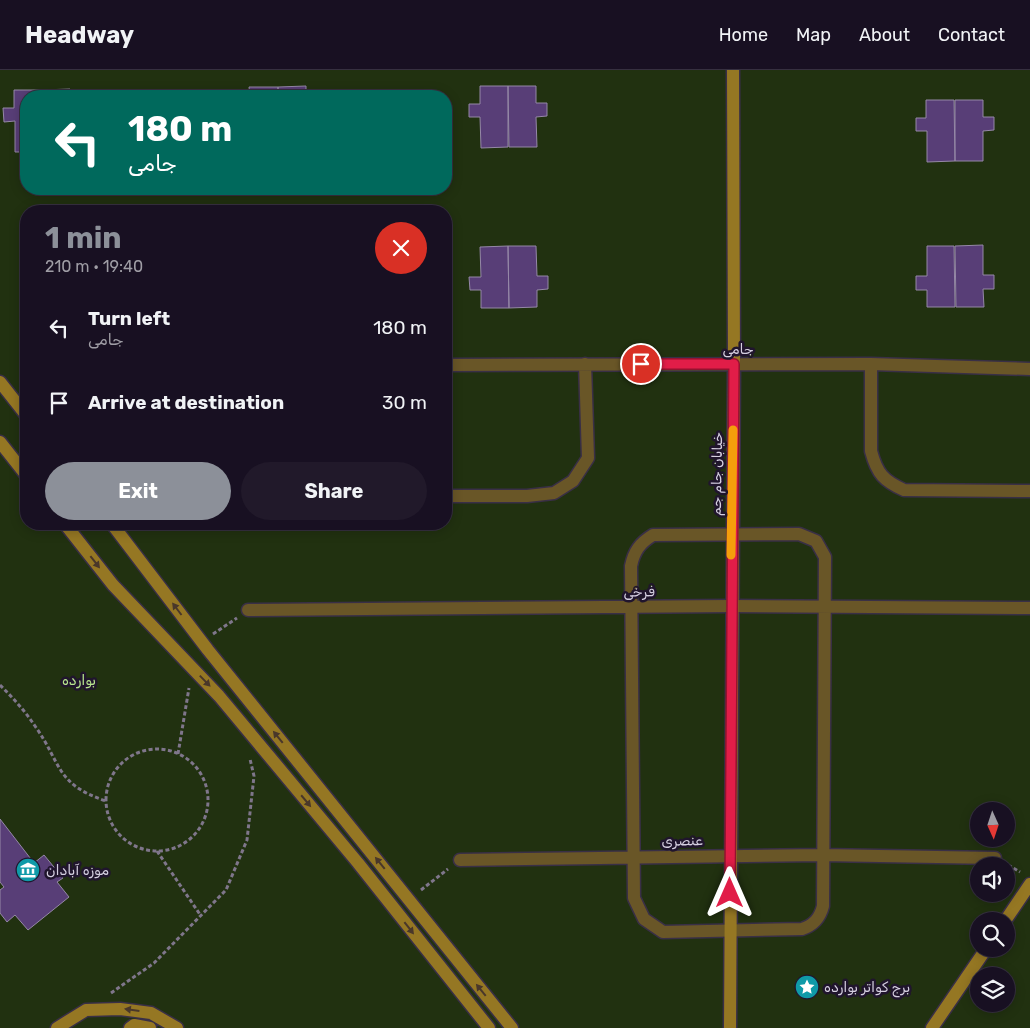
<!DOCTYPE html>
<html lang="en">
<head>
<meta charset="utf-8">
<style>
  :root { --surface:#181022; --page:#21192a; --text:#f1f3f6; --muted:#9f9da5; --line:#363040; --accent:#8c9099 }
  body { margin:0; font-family:Rubik,Vazirmatn,sans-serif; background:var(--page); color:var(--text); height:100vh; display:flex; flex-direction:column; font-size:19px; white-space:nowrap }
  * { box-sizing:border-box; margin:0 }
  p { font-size:16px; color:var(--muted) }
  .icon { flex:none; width:28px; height:28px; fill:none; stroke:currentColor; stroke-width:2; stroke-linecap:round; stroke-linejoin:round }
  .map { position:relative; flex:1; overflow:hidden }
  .drawer { position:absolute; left:20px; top:135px; width:432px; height:325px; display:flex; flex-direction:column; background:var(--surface); border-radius:20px; box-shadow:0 2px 12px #0003,0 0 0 1px var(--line) }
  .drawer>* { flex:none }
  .hud { position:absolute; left:20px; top:20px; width:432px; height:105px; border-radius:20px; box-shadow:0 2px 12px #0003,0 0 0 1px var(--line); background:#00695c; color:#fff; overflow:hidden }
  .needle { width:32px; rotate:177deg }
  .tools { position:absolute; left:970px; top:732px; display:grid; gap:10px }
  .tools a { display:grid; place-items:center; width:45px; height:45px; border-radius:50%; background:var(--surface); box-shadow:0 2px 12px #0003,0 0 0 1px var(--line); font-size:25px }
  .pin { position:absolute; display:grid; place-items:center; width:42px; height:42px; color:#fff; margin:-21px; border:2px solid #fff; border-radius:50%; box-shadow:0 1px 5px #0007 }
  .me { position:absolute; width:55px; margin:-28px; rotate:0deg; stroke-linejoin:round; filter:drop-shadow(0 0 4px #0008) }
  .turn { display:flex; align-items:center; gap:18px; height:105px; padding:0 25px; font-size:22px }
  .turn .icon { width:65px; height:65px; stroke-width:2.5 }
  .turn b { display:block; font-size:35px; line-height:42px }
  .round { display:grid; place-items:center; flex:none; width:52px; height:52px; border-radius:26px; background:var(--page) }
  .head { display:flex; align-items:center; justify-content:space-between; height:85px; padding:0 25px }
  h1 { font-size:30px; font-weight:700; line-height:38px; color:var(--accent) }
  .cta { display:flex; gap:10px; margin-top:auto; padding:10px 25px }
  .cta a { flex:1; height:58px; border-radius:30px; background:var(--accent); color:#fff; font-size:20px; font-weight:700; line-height:58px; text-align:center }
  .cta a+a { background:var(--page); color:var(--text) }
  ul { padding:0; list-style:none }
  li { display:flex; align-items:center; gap:15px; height:75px; padding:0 25px }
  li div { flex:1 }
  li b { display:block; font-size:19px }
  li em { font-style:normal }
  header { display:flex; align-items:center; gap:30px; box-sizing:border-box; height:70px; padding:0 25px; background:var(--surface); border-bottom:1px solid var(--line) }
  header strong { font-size:24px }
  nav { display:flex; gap:28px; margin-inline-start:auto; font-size:18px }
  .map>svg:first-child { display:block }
  .green { fill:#213110; fill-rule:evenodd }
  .building { fill:#583e77; stroke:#9588a7 }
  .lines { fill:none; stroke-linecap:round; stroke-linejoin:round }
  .street-casing { stroke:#392f46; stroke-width:15 }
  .secondary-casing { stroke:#392f46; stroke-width:15 }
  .path { stroke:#7f768b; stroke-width:3; stroke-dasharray:4 2.5; stroke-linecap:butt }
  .street { stroke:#695627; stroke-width:12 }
  .secondary { stroke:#957723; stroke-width:12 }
  .oneway { fill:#49372a }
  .route-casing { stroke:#92132f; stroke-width:12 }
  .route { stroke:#e11d48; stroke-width:9 }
  .slow { stroke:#f59e0b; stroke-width:9 }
  .labels { text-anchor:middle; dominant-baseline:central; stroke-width:5; stroke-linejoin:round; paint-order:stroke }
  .street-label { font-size:14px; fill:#d5cfe0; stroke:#20152d }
  .park-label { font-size:14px; fill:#b7e58d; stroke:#20152d }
  .poi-label { font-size:14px; fill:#d5cfe0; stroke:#20152d; text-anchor:start }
</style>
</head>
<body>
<header>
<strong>Headway</strong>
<nav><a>Home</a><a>Map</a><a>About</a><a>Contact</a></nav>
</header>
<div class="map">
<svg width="1030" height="958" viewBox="0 0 1030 958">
  <rect width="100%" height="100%" fill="#20152d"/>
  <!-- green -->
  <path class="green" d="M 0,0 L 1030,0 L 1030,958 L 0,958 ZM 26,26 L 446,26 L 446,119 L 26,119 ZM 26,141 L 446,141 L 446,454 L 26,454 ZM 979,741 L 1006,741 L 1006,769 L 979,769 ZM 979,796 L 1006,796 L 1006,824 L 979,824 ZM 979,851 L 1006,851 L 1006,879 L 979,879 ZM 979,906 L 1006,906 L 1006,934 L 979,934 Z"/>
  <!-- building -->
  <path class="building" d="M 306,16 L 306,26 L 278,26 L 278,17 Z
    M 480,16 L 508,16 L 508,77 L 481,78 L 480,47 L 469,47 L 469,34 L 480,34 Z
    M 508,16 L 536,16 L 536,33 L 547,33 L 547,46 L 536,47 L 537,77 L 509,77 Z
    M 249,17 L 278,17 L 278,26 L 250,26 Z
    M 70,19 L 70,26 L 42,26 L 42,20 Z
    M 14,20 L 42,20 L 42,26 L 26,26 L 26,82 L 15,82 L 15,51 L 4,52 L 3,38 L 14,38 Z
    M 926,30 L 954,30 L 955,91 L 927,92 L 927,61 L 916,61 L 916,48 L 926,48 Z
    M 955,30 L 983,30 L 983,47 L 994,47 L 994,60 L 983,61 L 983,91 L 955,91 Z
    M 983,175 L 983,205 L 994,205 L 994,219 L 983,219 L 984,237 L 956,237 L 955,176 Z
    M 508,176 L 536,176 L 537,206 L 548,206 L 548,219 L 537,220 L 537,237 L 509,238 Z
    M 508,176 L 509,238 L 481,238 L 481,220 L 470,220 L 469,207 L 481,207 L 480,177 Z
    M 927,176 L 954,176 L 955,237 L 927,237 L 927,220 L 916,220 L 916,206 L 927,206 Z
    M 0,749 L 34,793 L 44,785 L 63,808 L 57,812 L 69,827 L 28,860 L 15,845 L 7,852 L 0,843 L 0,820 L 4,817 L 0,812 Z"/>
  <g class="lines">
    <!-- street casing -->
    <g class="street-casing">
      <path id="street" d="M 871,294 L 871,381 C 877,404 884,411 904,420 L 1030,421
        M 446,295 L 871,294 L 1030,299
        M 446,426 L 527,426 L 554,423 L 573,411 L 588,388 L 585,294
        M 799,464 L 816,471 L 825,487 L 823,836 C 820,848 814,855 802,859 L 663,862 L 644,849 L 634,828 L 631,496 C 634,481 640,473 653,465 Z
        M 248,540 L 731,536 L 1030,538
        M 460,790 L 822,785 L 995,788"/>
    </g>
    <!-- secondary casing -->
    <g class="secondary-casing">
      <path id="secondary" d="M 0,312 L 26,345
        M 0,372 L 26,405
        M 65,454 L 113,515 L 219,626 L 358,793 L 489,958
        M 112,454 L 208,580 L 512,958
        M 1005,851 L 1030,814
        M 57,958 L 86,940 L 120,939 L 151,943 L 177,958
        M 130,958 L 134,955 L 150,958
        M 730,958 L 734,294 L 733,0
        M 932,958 L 986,879"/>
    </g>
    <!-- path -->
    <path class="path" d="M 213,564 L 237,548
      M 0,615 C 13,628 25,641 35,656 C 62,694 55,714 106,731
      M106 730a51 51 0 1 1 102 0a51 51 0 1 1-102 0Z
      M 178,684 L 189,618
      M 157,781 L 201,846
      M 1008,795 L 1020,802
      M 421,820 L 448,799
      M 111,923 L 154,893 L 226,820 L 247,770 L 254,706 L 250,689"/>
    <!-- street -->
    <use href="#street" class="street"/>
    <!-- secondary -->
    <use href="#secondary" class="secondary"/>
  </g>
  <!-- one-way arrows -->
  <defs><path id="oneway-solid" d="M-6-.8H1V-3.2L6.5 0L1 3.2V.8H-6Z" transform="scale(1.25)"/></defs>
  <g class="oneway">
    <use href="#oneway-solid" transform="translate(95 492) rotate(52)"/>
    <use href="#oneway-solid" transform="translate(177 539) rotate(-127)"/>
    <use href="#oneway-solid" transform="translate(205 611) rotate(46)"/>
    <use href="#oneway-solid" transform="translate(278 667) rotate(-129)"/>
    <use href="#oneway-solid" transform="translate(306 731) rotate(50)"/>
    <use href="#oneway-solid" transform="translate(380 793) rotate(-129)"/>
    <use href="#oneway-solid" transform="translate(409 858) rotate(52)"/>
    <use href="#oneway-solid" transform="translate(481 920) rotate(-129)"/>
    <use href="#oneway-solid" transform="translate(132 940) rotate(-172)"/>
  </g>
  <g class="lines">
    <!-- route casing -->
    <g class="route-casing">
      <path id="route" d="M 641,294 L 734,294 L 730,823"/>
    </g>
    <!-- route -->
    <use href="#route" class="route"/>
    <!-- slow -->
    <path class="slow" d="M 731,485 L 733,360"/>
  </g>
  <!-- icons -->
  <defs>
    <g id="museum-disc" transform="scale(1.25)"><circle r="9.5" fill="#0f9aa8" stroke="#20152d"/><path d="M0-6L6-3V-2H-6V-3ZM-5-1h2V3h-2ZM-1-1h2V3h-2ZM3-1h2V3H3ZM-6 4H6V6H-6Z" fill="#fff"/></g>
    <g id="sight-disc" transform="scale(1.25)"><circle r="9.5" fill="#0f9aa8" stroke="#20152d"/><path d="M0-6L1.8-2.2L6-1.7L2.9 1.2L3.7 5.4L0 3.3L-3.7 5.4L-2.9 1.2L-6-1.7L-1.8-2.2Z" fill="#fff"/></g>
  </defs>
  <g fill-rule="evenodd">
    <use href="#museum-disc" x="28" y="800"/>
    <use href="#sight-disc" x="807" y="917"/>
  </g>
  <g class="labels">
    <!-- street labels -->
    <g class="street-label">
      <text x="738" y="279">جامی</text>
      <text transform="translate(717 404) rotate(-89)">خیابان جام جم</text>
      <text transform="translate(639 522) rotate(-1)">فرخی</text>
      <text transform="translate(682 771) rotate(-1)">عنصری</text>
    </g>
    <!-- park labels -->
    <g class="park-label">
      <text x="79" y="610">بوارده</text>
    </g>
    <!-- poi labels -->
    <g class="poi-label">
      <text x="46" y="800">موزه آبادان</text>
      <text x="824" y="917">برج کواتر بوارده</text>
    </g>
  </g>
</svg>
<div class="tools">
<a><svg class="needle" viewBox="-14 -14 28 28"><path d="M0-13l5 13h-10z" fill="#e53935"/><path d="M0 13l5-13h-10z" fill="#9f9da5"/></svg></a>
<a><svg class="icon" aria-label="sound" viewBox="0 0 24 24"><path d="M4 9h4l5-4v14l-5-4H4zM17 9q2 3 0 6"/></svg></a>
<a><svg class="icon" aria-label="search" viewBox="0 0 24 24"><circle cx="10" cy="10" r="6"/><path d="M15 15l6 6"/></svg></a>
<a><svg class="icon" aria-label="layers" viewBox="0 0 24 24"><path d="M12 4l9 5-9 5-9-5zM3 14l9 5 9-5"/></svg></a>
</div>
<div class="pin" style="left:641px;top:294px;background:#d93025"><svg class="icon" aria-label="arrive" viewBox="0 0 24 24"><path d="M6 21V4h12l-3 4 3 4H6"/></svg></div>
<svg class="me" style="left:730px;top:823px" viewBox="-20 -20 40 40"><path d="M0-17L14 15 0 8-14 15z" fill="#e11d48" stroke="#fff" stroke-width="4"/></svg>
<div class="hud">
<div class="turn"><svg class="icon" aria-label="left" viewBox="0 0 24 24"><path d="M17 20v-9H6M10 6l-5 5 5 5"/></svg><div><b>180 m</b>جامی</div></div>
</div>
<section class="drawer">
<div class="head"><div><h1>1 min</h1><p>210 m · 19:40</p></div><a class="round" style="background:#d93025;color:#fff"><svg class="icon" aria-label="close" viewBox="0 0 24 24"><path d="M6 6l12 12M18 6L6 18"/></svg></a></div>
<ul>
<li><svg class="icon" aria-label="left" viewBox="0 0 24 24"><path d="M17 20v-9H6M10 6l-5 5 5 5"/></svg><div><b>Turn left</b><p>جامی</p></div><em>180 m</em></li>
<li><svg class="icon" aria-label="arrive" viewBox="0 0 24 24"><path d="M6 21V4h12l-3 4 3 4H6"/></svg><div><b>Arrive at destination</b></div><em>30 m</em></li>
</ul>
<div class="cta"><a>Exit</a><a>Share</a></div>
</section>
</div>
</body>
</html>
